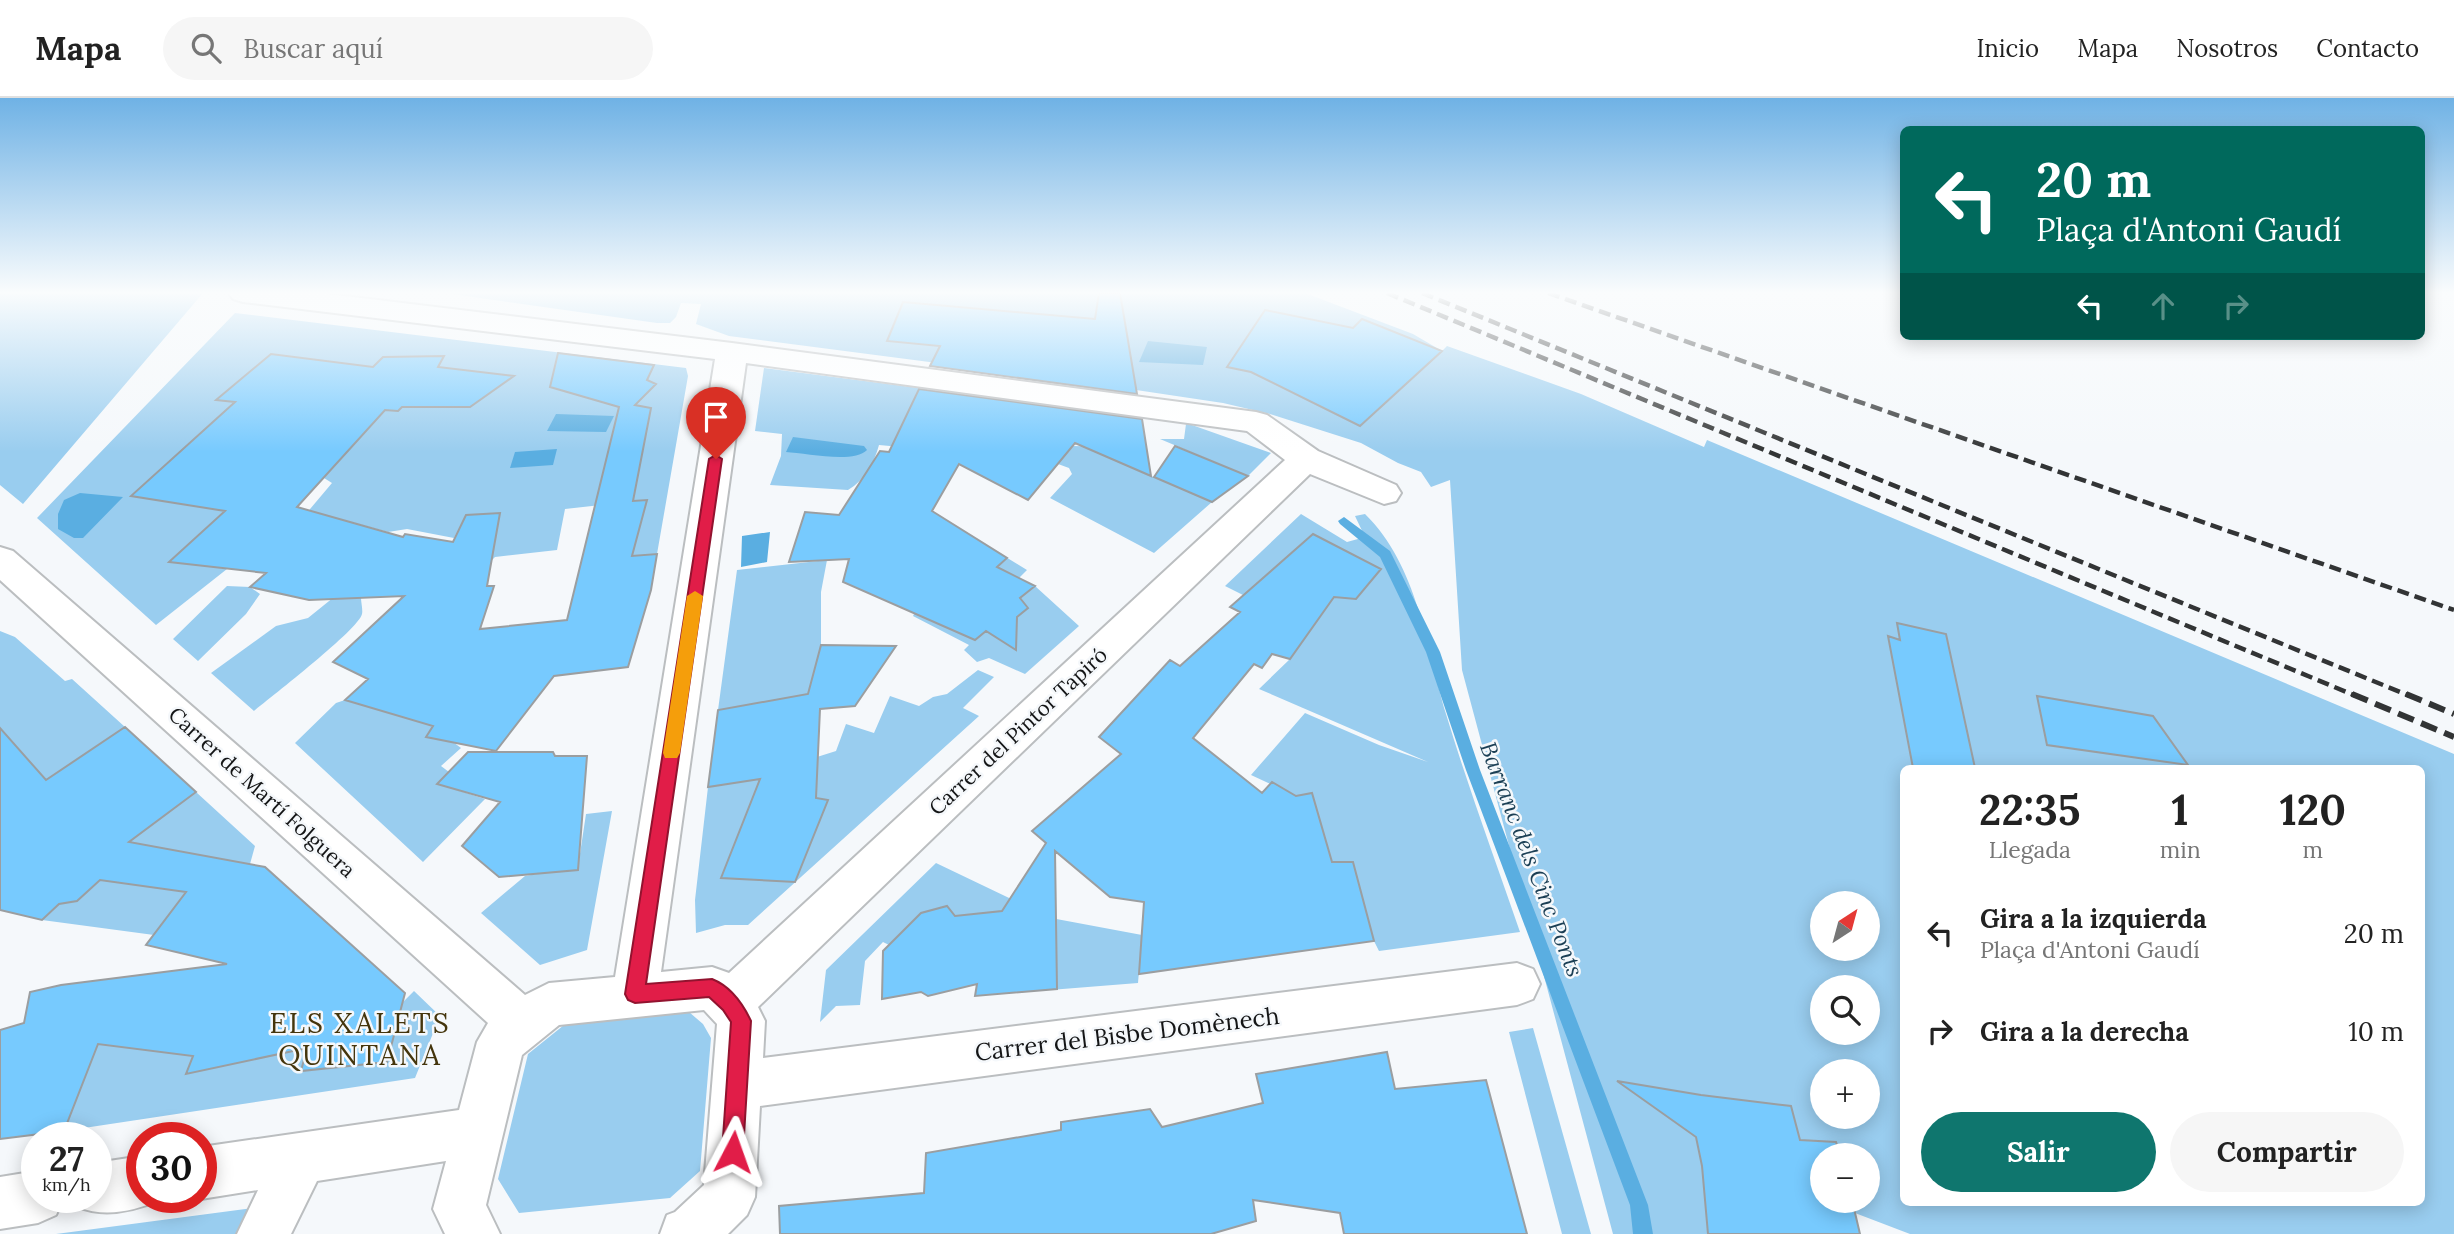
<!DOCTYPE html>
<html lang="es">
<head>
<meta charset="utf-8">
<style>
  :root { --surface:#fff; --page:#f6f6f6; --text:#222; --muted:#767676; --line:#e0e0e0; --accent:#0f766e }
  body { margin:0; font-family:Lora,serif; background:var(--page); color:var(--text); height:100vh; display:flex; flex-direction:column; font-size:26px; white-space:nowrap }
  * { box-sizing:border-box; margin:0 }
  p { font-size:23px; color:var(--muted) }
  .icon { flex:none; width:38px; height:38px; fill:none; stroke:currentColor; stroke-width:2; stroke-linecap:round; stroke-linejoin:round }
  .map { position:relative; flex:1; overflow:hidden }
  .drawer { position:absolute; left:1900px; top:667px; width:525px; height:441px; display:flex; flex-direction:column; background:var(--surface); border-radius:10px; box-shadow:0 4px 18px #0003 }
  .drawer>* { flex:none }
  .top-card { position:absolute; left:1900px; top:28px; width:525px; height:214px; border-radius:10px; box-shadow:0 4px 18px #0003; background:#00695c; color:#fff; overflow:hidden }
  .needle { width:46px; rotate:36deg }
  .fabs { position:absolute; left:1810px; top:793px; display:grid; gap:14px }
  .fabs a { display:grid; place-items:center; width:70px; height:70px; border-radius:50%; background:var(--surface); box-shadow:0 4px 18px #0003; font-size:35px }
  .speed { position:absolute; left:21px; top:1024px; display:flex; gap:14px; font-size:35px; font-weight:700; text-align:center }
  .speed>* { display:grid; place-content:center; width:91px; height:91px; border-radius:50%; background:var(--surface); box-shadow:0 4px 18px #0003; line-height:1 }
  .speed small { font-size:18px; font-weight:400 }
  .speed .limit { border:10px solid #d22; background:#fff; color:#111 }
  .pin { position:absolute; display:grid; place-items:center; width:60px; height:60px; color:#fff; margin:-72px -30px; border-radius:50% 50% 50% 0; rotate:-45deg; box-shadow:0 0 7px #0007 }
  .pin .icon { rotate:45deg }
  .me { position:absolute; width:77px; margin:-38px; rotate:4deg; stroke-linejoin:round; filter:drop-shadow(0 0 5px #0008) }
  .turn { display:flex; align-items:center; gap:24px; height:147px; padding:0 21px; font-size:32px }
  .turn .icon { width:91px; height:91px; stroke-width:2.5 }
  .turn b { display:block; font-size:49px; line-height:60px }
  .lanes { display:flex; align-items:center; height:66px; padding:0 21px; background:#0003; justify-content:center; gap:35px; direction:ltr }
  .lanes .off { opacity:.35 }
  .eta { display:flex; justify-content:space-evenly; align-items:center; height:119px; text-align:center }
  .eta b { font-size:42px; font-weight:800; line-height:49px }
  .cta { display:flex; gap:14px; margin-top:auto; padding:14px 21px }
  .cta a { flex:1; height:80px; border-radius:42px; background:var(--accent); color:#fff; font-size:28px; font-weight:800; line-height:80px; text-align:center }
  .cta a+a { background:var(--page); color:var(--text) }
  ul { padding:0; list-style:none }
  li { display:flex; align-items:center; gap:21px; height:98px; padding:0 21px }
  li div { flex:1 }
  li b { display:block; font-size:26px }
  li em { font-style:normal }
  header { display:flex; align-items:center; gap:42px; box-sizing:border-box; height:98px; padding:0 35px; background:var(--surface); border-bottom:2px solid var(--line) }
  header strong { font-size:33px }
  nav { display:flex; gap:38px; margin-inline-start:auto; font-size:24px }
  .search { width:490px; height:63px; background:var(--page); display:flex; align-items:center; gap:18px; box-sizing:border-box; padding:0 24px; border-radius:38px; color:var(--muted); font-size:26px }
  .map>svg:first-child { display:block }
  .green { fill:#99cdef; fill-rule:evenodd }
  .water { fill:#5aaee1 }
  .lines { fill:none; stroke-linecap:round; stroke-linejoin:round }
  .stream { fill:#5aaee1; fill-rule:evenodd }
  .building { fill:#77cafe; stroke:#9b9ea0; stroke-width:2 }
  .street-casing { stroke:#bbbec0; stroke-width:4 }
  .street { fill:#fff; fill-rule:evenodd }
  .rail-far1 { stroke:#323435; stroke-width:4.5; stroke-dasharray:12 6; stroke-linecap:butt }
  .rail { stroke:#323435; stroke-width:6; stroke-dasharray:17 8; stroke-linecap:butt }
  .route { fill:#e11d48; stroke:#92132f; stroke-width:2 }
  .slow { fill:#f59e0b }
  .labels { text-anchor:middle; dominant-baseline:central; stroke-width:5; stroke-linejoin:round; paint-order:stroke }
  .street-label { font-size:21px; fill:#141516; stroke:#f5f8fb }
  .water-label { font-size:23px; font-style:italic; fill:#1b3f55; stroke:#f5f8fb }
  .near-street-label { font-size:24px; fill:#141516; stroke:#f5f8fb }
  .near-neighbourhood-label { font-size:28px; letter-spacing:2px; fill:#44350c; stroke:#f5f8fb }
</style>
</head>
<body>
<header>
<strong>Mapa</strong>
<div class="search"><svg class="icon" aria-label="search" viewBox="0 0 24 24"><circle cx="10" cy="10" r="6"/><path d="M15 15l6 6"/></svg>Buscar aquí</div>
<nav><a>Inicio</a><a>Mapa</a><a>Nosotros</a><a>Contacto</a></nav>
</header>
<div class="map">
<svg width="2454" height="1136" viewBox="0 0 2454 1136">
  <rect width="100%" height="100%" fill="#f5f8fb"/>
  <!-- green -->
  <path class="green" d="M 0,195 L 203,195 L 23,406 L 0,387 Z
    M 445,195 L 1305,195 L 1413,236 L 1442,253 L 1447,248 L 1581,296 L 1704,349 L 1707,342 L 2454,656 L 2454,1136 L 1910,1136 L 1855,1115 L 1852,1103 L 1867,1102 L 1867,1057 L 1840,1057 L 1836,1044 L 1800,1042 L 1791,1008 L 1656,993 L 1673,1023 L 1696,1039 L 1702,1068 L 1708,1136 L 1613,1136 L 1462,572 L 1450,382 L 1431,389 L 1421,374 L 1398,365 L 1361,345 L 1270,316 L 1223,305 L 1076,283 L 729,238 L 696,226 L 701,206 L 681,205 L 676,219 L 670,225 L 657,225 ZM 1904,670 L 2422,670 L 2422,1104 L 1904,1104 ZM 1822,805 L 1867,805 L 1867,850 L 1822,850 ZM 1822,889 L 1867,889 L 1867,934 L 1822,934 ZM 1822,973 L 1867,973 L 1867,1018 L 1822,1018 Z
    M 235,215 L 686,270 L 688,278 L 657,456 L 599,462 L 646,402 L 565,411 L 557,452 L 495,459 L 445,510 L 495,444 L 500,415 L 466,417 L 454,440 L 407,431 L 388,434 L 329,418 L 305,417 L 332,385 L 324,380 L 356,344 L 314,332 L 170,463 L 227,471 L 156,527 L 37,420 Z
    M 764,270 L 919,290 L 902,327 L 912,350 L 879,347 C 874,365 865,382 848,392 L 770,387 L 781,358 L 782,336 L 755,333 Z
    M 1186,326 L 1192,327 L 1271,355 L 1248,378 L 1160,341 L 1184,341 Z
    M 1073,348 L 1116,349 L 1130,369 L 1212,404 L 1154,455 L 1050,400 L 1072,376 L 1069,370 L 1058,366 Z
    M 1301,416 L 1347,444 L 1365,439 L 1355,418 L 1365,416 C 1418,468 1426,548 1446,616 C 1468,689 1495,761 1520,834 L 1379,853 L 1374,843 L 1353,764 L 1332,764 L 1312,695 L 1296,698 L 1251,677 L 1305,615 L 1379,647 L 1428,664 L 1259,591 L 1290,561 L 1303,543 L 1247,499 L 1225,488 Z
    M 960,431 L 1027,472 L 1019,480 L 1035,488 L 1079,528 L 1025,576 L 989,560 L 977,564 L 964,552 L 969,547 L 913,518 Z
    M 827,462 L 821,494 L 821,547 L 805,608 L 766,603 L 718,612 L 737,472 Z
    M 227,488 L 250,489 L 260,496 L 246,516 L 198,563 L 173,541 Z
    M 339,495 L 361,500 C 361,504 363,512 362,516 C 359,531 272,598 254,613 L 211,575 L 276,528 L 308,520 Z
    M 0,533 L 15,539 L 65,583 L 72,581 L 125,629 L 46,682 L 6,637 L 0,635 Z
    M 978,572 L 994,579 L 963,610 L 979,618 L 748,827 L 725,827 L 696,835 L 695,802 L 708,689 L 798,675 L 798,665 L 836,653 L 846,626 L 874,635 L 890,598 L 919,608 L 933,599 L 947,596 Z
    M 345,602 L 389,615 L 439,618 L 453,644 L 461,650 L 441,668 L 449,674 L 438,686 L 485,701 L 423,764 L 295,645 L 336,605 Z
    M 196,694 L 255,748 L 250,766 L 195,781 L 154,837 L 42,822 L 59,806 L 77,803 L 104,779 L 103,763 Z
    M 612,713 L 587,852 L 540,867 L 481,815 L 525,778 L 578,769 L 586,716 Z
    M 936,765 L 1051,820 L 1142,837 L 1138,885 L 1050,892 L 1045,877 L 1057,875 L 1056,842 L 992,814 L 955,818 L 947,808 L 921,815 L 889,847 L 883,844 L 865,863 L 860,907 L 836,908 L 820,924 L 826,872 Z
    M 414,893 L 440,918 L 415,980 L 64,1033 L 98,946 L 198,945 L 186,976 L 316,916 L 301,973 L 387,964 L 403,904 Z
    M 689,914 L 703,926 L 711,940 L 700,1073 L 670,1100 L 519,1115 L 498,1081 L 528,956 L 564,927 Z
    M 1533,930 L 1591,1136 L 1562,1136 L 1509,934 Z
    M 253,1110 L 240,1136 L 56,1136 Z"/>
  <!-- water -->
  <path class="water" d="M 1148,243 L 1207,249 L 1203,267 L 1139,264 Z
    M 556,316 L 614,318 L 606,334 L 547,333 Z
    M 793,339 L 864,348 L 867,352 C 854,366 805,355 786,354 Z
    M 557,351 L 553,367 L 510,370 L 515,354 Z
    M 80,395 L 123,399 L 83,440 L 74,440 L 58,431 L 58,416 L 64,402 Z
    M 770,434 L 767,464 L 741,469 L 742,438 Z"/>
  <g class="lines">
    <!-- stream -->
    <path class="stream" d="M 1344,419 L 1390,453 L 1440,554 L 1480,672 L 1648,1107 L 1653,1136 L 1633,1136 L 1630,1107 L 1466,672 L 1426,554 L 1380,459 L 1340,426 L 1338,423 Z"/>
  </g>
  <!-- building -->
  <path class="building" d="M 1099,195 L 1120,195 L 1137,296 L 930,268 L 940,248 L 887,243 L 903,204 L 1095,221 Z
    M 1265,212 L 1353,230 L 1362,221 L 1442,253 L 1360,328 L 1251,274 L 1227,269 Z
    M 558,255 L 654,267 L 647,282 L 656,286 L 635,307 L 651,310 L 633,403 L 647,402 L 632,458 L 657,456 L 651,492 L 628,569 L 554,578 L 496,653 L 426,639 L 433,628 L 345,602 L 368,581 L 333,564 L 404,498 L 309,502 L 250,489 L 266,475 L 169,464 L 225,413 L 131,398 L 235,304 L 216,302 L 271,256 L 373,269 L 383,259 L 444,258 L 438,269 L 514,278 L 470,309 L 402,309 L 398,313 L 385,312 L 297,409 L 403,439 L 405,436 L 453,444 L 466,417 L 500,415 L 487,488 L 494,488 L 480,531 L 567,522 L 619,309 L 550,289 Z
    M 919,291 L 1142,321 L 1151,378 L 1075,345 L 1028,402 L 959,366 L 932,413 L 1007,460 L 997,469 L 1035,488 L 1020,500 L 1028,510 L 1017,519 L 1016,552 L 986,533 L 975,542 L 843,484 L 849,461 L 789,464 L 805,414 L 839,417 L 880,353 L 889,354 Z
    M 1175,348 L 1248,378 L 1212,404 L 1154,379 Z
    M 1313,436 L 1381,471 L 1356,501 L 1334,499 L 1290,561 L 1272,556 L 1262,570 L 1254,566 L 1193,640 L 1262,695 L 1272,684 L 1296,698 L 1312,695 L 1332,764 L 1353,764 L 1374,843 L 1139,876 L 1144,804 L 1110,799 L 1055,753 L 1057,891 L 975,898 L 977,886 L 928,898 L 921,894 L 882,901 L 883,853 L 921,815 L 947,808 L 955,818 L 1002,813 L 1046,745 L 1032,733 L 1121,656 L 1099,639 L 1170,562 L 1180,568 L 1240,514 L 1230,509 Z
    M 1897,525 L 1946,536 L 1975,670 L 1913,670 L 1888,538 L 1900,542 Z
    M 821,547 L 896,548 L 855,608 L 820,611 L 816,700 L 828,702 L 795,784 L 721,780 L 760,681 L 708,689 L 718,612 L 808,596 Z
    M 2037,598 L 2153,618 L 2188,667 L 2047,647 Z
    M 125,629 L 196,694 L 129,744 L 265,769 L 405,895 L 387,964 L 301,973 L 307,950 L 186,976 L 193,958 L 98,946 L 64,1033 L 0,1041 L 0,932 L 24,925 L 30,894 L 61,887 L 227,866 L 146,847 L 186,794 L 100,782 L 77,803 L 59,806 L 42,822 L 0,812 L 0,630 L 46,682 Z
    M 468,654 L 553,654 L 555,658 L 587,658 L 578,772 L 499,779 L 462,748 L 500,704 L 437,686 Z
    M 1387,954 L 1395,991 L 1486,982 L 1527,1136 L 1344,1136 L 1340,1115 L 1253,1102 L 1256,1123 L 1211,1136 L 780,1136 L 779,1108 L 924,1095 L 926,1055 L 1061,1032 L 1061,1024 L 1150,1011 L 1162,1029 L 1263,1005 L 1256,976 Z
    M 1617,983 L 1701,997 L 1791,1008 L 1800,1042 L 1836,1044 L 1840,1057 L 1822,1057 L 1822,1102 L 1852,1102 L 1860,1136 L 1708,1136 L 1702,1068 L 1696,1039 Z"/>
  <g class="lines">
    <!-- street casing -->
    <g class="street-casing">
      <path id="street" d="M 229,195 L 320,195 L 732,245 L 1256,314 L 1267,317 L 1318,353 L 1396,387 L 1401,395 L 1396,403 L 1384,406 L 1310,376 L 758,909 L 765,923 L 763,960 L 1517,865 L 1533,871 L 1540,886 L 1533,901 L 1517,907 L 760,1008 L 755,1099 L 747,1117 L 728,1136 L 660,1136 L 667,1117 L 675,1114 L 704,1087 L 717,926 L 704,912 L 559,927 L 522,957 L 486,1107 L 500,1136 L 445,1136 L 433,1111 L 446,1063 L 317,1083 L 291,1136 L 237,1136 L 258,1092 L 201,1101 L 197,1099 L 201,1099 L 201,1049 L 459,1012 L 477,944 L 488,925 L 0,482 L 0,449 L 13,453 L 525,897 L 549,885 L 615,879 L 715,261 L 243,204 L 233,201 ZM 746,265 L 1247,333 L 1285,362 L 729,875 L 712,869 L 661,874 Z
        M 142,1058 L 142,1099 L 161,1099 L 160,1102 C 134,1113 105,1120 78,1109 L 74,1099 L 96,1099 L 96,1065 Z
        M 37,1073 L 37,1099 L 64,1099 L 56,1117 L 38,1125 L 0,1131 L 0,1079 Z"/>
    </g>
    <!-- street -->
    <use href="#street" class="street"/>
    <!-- rail-far1 -->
    <path class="rail-far1" d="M 1387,195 L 2356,598
      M 1422,195 L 2410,598
      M 1548,195 L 2454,512"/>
    <!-- rail -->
    <path class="rail" d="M 2352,596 L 2454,639
      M 2406,596 L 2454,616"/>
  </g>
  <!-- sky -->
  <linearGradient id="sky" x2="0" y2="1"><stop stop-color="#6fb2e5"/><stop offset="0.55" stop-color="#fafcfd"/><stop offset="1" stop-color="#fafcfd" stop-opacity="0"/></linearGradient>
  <rect width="2454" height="354" fill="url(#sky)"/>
  <!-- route -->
  <path class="route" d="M 716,357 L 722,361 L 646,886 L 712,881 C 730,888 743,906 751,923 L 743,1054 L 740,1061 L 733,1064 L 725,1061 L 722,1054 L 731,924 L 723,912 L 709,899 L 635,905 L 628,902 L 625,896 L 709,361 Z"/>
  <!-- slow -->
  <path class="slow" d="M 695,493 L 703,498 L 680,655 L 677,660 L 665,660 L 663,655 L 687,498 Z"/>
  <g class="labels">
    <!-- street labels -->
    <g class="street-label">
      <text transform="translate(1018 633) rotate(-43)">Carrer del Pintor Tapiró</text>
      <text transform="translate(262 694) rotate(42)">Carrer de Martí Folguera</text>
    </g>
    <!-- water labels -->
    <g class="water-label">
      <text transform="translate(1532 761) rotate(69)">Barranc dels Cinc Ponts</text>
    </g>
    <!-- near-street labels -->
    <g class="near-street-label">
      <text transform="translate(1127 936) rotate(-7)">Carrer del Bisbe Domènech</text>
    </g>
    <!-- near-neighbourhood labels -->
    <g class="near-neighbourhood-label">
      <text x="360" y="925">ELS XALETS<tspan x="360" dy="32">QUINTANA</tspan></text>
    </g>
  </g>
</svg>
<div class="fabs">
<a><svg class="needle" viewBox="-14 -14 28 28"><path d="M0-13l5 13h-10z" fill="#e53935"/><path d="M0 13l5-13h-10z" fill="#767676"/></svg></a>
<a><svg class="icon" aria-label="search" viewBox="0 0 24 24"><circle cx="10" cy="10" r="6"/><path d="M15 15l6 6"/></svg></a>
<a>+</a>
<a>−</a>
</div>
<div class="speed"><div>27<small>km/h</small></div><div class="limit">30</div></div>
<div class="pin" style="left:716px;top:361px;background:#d93025"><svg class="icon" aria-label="arrive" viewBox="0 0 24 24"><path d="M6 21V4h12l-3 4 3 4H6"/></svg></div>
<svg class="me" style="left:733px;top:1054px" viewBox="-20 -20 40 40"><path d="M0-17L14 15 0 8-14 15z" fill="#e11d48" stroke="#fff" stroke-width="4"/></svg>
<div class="top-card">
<div class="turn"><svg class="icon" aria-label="left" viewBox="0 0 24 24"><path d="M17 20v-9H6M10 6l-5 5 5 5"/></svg><div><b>20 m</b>Plaça d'Antoni Gaudí</div></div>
<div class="lanes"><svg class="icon" aria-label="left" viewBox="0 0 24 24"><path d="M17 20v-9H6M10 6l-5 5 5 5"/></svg><svg class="icon off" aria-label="ahead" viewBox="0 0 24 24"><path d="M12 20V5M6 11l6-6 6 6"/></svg><svg class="icon off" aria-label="right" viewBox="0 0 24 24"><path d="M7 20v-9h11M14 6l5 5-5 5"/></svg></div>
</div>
<section class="drawer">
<div class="eta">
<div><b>22:35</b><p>Llegada</p></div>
<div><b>1</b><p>min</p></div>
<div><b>120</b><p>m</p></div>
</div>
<ul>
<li><svg class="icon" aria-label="left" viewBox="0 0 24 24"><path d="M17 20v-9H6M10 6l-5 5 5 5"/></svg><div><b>Gira a la izquierda</b><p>Plaça d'Antoni Gaudí</p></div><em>20 m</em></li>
<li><svg class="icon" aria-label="right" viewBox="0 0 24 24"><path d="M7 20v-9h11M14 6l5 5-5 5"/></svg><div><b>Gira a la derecha</b></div><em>10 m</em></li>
</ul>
<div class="cta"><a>Salir</a><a>Compartir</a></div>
</section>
</div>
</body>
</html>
